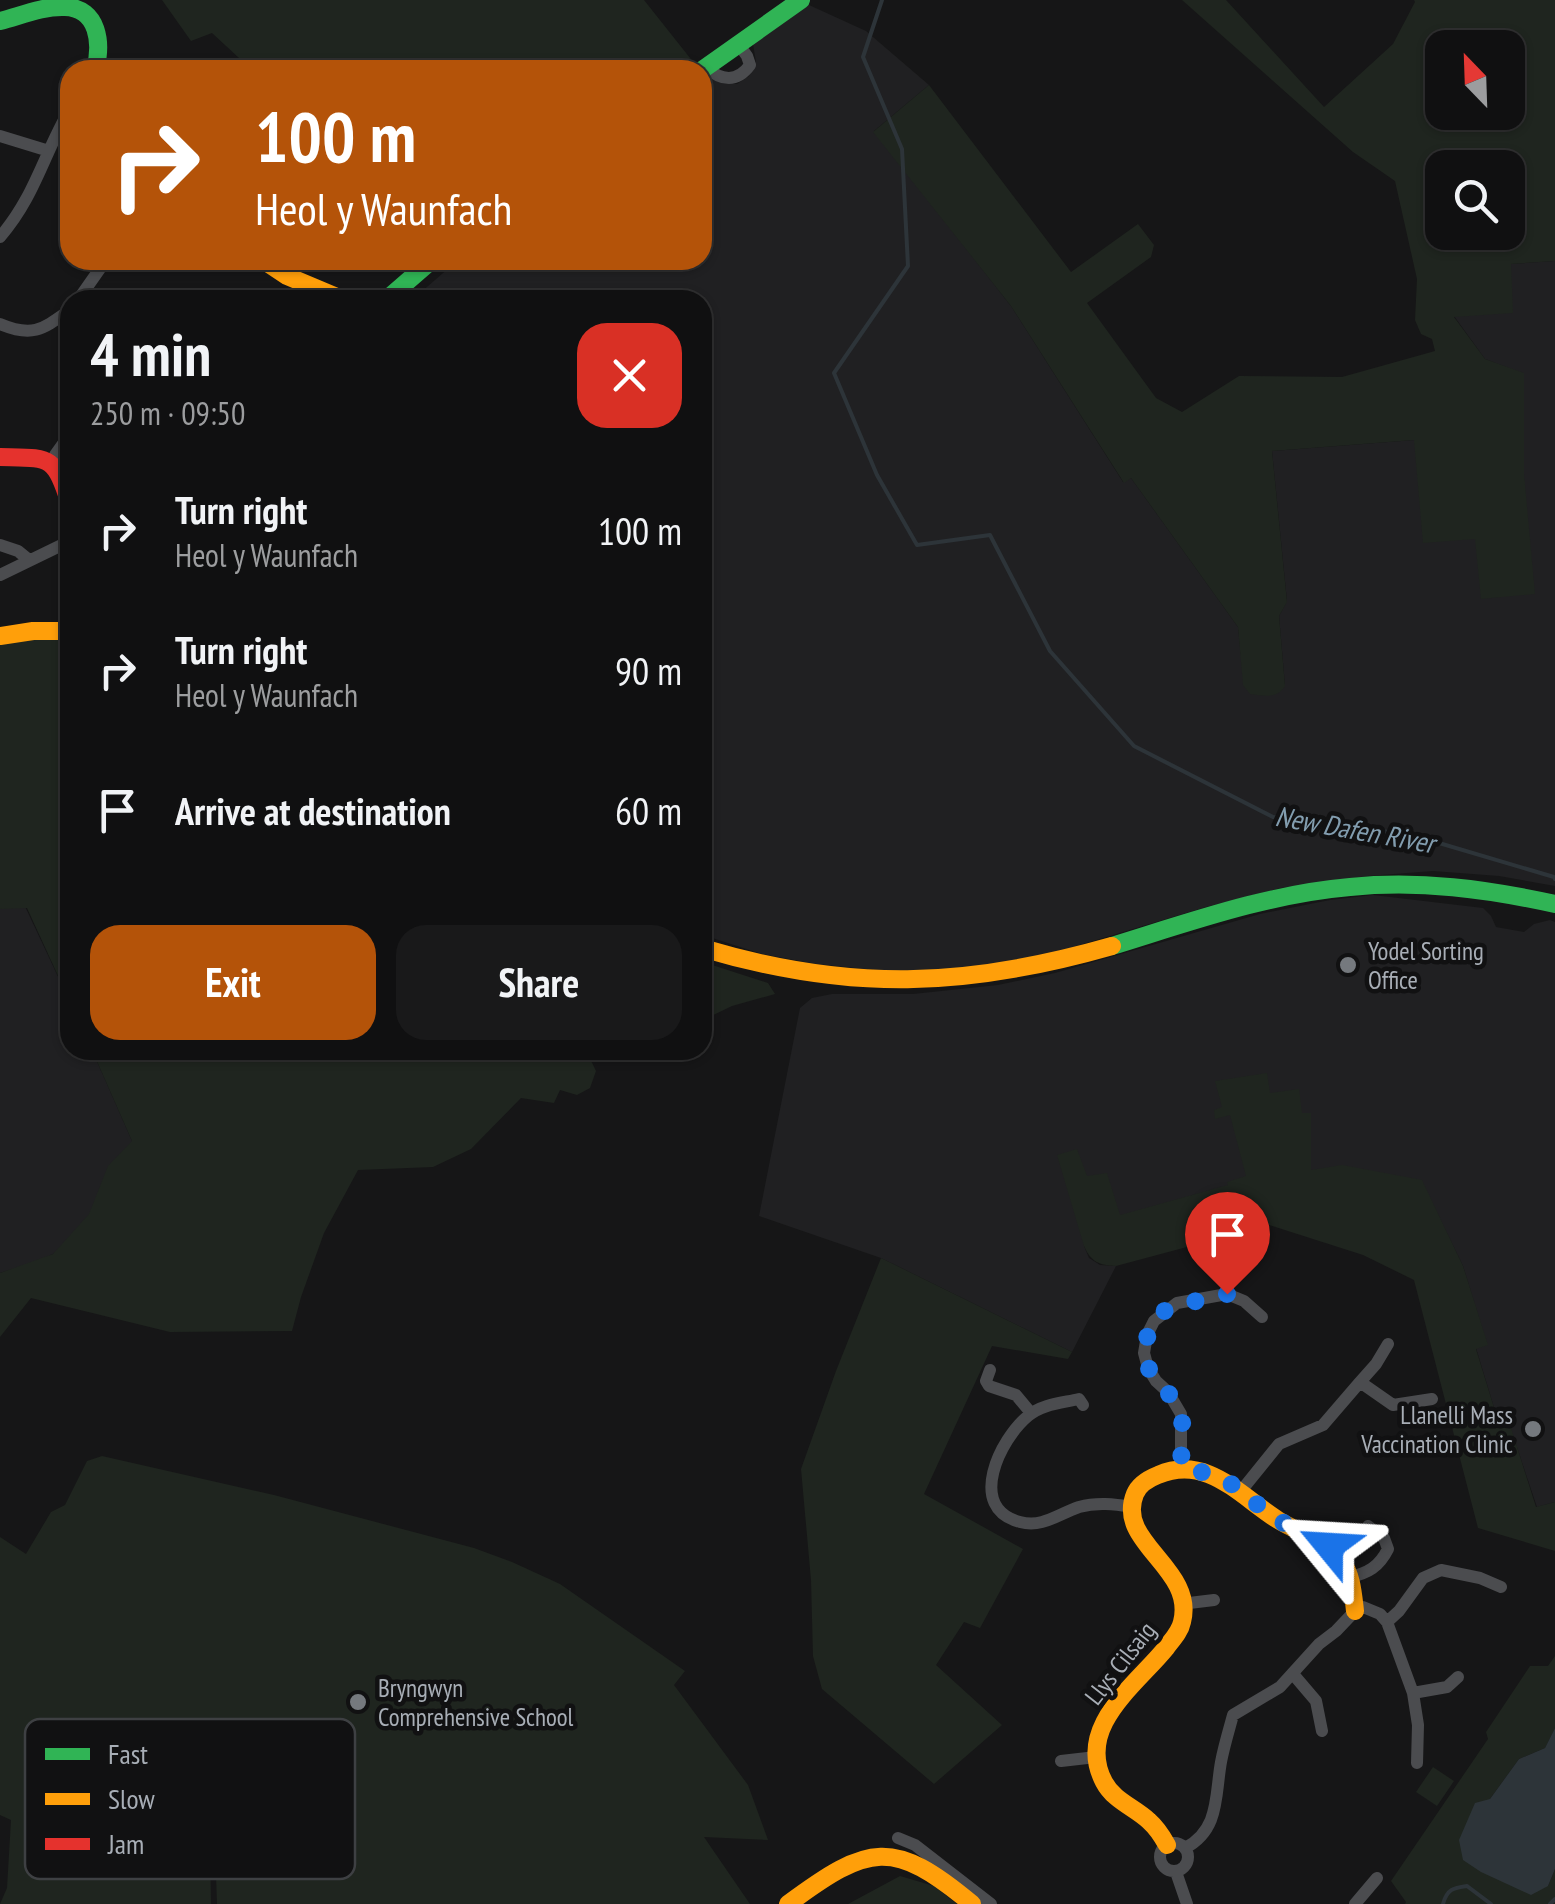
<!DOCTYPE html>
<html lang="en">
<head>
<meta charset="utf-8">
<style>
  :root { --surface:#101011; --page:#19191a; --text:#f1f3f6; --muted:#9c9d9f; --line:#303031; --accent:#b45309 }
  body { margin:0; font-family:"PT Sans Narrow",sans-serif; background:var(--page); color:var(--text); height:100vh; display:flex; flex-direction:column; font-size:38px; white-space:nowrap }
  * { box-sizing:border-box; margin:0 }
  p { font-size:32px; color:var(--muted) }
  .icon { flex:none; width:55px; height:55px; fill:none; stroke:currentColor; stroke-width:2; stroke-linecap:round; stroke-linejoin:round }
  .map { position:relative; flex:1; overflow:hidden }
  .side { position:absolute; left:60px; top:290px; width:652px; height:770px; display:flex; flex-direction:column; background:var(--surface); border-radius:30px; box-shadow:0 2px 8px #0004,0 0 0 2px var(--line) }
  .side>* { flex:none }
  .banner { position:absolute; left:60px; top:60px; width:652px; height:210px; border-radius:30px; box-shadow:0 2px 8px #0004,0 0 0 2px var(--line); background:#b45309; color:#fff; overflow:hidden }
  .needle { width:65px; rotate:337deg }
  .controls { position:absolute; left:1425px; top:30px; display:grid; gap:20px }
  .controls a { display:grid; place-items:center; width:100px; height:100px; border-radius:20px; background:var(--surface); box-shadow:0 2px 8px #0004,0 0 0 2px var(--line); font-size:50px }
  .pin { position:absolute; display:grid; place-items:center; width:85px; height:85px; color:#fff; margin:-102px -42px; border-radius:50% 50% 50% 0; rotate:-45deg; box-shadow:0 0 10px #0007 }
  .pin .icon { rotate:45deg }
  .me { position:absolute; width:110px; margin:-55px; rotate:297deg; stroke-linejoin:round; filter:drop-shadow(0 0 8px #0008) }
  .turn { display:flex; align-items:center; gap:35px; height:210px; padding:0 30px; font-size:45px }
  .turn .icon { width:130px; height:130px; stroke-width:2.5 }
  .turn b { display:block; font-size:70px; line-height:85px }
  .round { display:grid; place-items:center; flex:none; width:105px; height:105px; border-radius:30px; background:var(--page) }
  .summary { display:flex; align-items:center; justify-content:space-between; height:170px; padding:0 30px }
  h1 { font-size:60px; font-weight:700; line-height:75px }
  .action { display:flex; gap:20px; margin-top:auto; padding:20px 30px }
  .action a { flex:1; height:115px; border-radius:30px; background:var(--accent); color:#fff; font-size:40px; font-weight:700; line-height:115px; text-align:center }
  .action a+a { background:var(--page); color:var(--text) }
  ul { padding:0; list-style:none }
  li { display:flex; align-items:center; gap:30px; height:140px; padding:0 30px }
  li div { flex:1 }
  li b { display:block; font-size:38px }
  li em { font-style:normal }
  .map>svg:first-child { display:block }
  .built { fill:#202022 }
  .green { fill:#1f251f; fill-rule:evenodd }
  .water { fill:#2d3439 }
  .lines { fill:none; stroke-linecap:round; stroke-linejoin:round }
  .stream { stroke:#2d3439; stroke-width:4 }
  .street { stroke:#4b4c4f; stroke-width:12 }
  .fast { stroke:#30b455; stroke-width:18 }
  .slow { stroke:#ff9f0a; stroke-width:18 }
  .jam { stroke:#e5322d; stroke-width:18 }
  .route { stroke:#1a73e8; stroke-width:18; stroke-dasharray:0 32.4 }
  .poi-dot { fill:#75797e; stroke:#111112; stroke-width:4 }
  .labels { text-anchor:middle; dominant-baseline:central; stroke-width:9; stroke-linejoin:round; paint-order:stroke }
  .poi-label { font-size:25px; fill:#a8aeb6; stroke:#111112; text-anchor:start }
  .street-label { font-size:25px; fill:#a8aeb6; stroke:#111112 }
  .water-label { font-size:28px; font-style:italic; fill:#829daf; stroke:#111112 }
  .key { fill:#111112; stroke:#3e4043; stroke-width:2.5 }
  .key-label { font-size:28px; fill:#a8aeb6 }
</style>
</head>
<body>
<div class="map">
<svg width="1555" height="1904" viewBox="0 0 1555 1904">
  <rect width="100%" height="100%" fill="#161617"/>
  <!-- built -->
  <path class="built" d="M 809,5 L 866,31 L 929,85 L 874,131 L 1011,306 L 1123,482 L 1131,478 L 1238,627 L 1244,685 L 1285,686 L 1279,616 L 1287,601 L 1272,451 L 1414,440 L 1524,474 L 1524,374 L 1485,359 L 1454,316 L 1511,264 L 1555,261 L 1555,886 L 1499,876 L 1433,871 L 1368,876 L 1281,888 L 1206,907 L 1043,956 L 946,971 L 886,971 L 816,964 L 762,954 L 703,935 L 702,300 L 412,300 L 458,260 L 702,260 L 703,78 L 707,75 L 722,83 L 737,84 L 749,76 L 756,62 L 753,44 Z
    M 0,860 L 5,864 L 70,1002 L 70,1050 L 92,1050 L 158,1200 L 41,1260 L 0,1273 Z
    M 1373,895 L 1483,908 L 1491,916 L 1496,927 L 1524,932 L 1534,924 L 1550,920 L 1555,922 L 1555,1502 L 1537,1507 L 1504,1409 L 1495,1411 L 1476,1348 L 1487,1344 L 1463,1266 L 1421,1180 L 1212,1190 L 1119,1216 L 1084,1246 L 1089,1258 L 1100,1265 L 1116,1266 L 1072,1352 L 881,1258 L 759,1216 L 800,1008 L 812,998 L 832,994 L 913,994 L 998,985 L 1055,973 L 1260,914 L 1330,900 Z"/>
  <!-- green -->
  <path class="green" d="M 162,0 L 644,0 L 694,63 L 683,70 L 252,70 L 212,33 L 191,41 Z
    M 1182,0 L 1226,0 L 1324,107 L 1393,44 L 1415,2 L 1414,0 L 1555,0 L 1555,261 L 1511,264 L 1513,313 L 1454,317 L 1485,359 L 1524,373 L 1524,474 L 1535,594 L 1481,599 L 1475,539 L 1423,543 L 1414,440 L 1272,451 L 1287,602 L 1279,616 L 1285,686 C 1277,699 1264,696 1250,694 L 1243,685 L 1238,627 L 1131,478 L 1124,483 L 1011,306 L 873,132 L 929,85 L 1071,272 L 1138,224 L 1154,245 L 1151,257 L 1087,303 L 1156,398 L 1182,412 L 1239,376 L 1342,377 L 1435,351 L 1432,339 L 1421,334 L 1415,320 L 1417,279 L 1395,181 L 1353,152 ZM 1442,48 L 1508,48 L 1508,112 L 1442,112 ZM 1442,168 L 1508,168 L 1508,232 L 1442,232 Z
    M 70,631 L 70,1002 L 27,908 L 0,909 L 0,638 Z
    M 703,962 L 768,983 L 775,994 L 732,1006 L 703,1020 Z
    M 92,1050 L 586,1050 L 596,1071 L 590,1088 L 577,1095 L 560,1090 L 554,1103 L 521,1098 L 471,1149 L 433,1167 L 358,1170 L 324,1233 L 301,1297 L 292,1331 L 170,1332 L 31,1298 L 0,1337 L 0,1273 L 53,1254 L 89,1214 L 108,1166 L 132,1141 Z
    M 1267,1073 L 1270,1093 L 1299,1089 L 1302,1113 L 1311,1113 L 1311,1170 L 1342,1165 L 1422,1180 L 1463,1266 L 1488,1345 L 1476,1349 L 1495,1411 L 1505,1409 L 1536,1507 L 1555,1502 L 1555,1551 L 1478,1528 L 1414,1280 L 1363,1255 L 1269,1225 L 1116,1266 C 1099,1265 1091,1262 1084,1246 L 1057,1155 L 1077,1149 L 1087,1176 L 1107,1173 L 1120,1215 L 1228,1185 L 1227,1182 L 1246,1176 L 1230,1115 L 1215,1119 L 1214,1110 L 1222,1107 L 1215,1081 Z
    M 881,1258 L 1072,1352 L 1068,1359 L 992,1346 L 924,1494 L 1023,1549 L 980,1628 L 964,1622 L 936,1665 L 1002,1725 L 934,1784 L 822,1689 L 813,1656 L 811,1580 L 801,1469 L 836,1371 Z
    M 102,1456 L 274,1495 L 474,1548 L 512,1562 L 560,1584 L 685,1671 L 674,1685 L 748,1785 L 768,1840 L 704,1837 L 750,1904 L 217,1904 L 215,1846 L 210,1846 L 211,1904 L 0,1904 L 7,1888 L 11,1820 L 0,1815 L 0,1537 L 26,1554 L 51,1512 L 65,1505 L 87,1461 Z
    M 1555,1656 L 1555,1728 L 1545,1748 L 1519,1759 L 1490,1799 L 1548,1886 L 1555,1869 L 1555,1904 L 1405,1904 L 1406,1902 L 1391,1881 L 1488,1739 L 1486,1732 L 1530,1666 L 1548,1666 Z
    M 1433,1767 L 1454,1781 L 1437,1806 L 1416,1792 Z
    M 900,1876 L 934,1886 L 957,1904 L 848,1904 Z"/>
  <!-- water -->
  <path class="water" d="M 1555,1728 L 1555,1869 L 1548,1886 L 1531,1895 L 1481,1872 L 1463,1860 L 1459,1840 L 1475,1803 L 1490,1799 L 1519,1759 L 1545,1748 Z"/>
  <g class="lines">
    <!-- stream -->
    <path class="stream" d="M 882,0 L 863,57 L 902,149 L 908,266 L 834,373 L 877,475 L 917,545 L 990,535 L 1050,651 L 1134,746 L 1273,817 L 1412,835 L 1554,877 L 1555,879
      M 1467,1886 L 1491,1904
      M 1443,1904 C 1447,1889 1453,1888 1467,1886
      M 1550,1904 L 1555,1899"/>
    <!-- street -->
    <path class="street" d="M 706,67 C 721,81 737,83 750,65 L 747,56 L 739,45
      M 0,136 L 49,151
      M 0,237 C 35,197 44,153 70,109
      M 78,300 L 106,260
      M 0,324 C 33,338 43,329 70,310
      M 56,466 L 55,455 L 70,434
      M 0,545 L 18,551 L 29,560
      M 0,575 L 70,541
      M 990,1370 L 986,1381 L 989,1386 L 1016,1395 L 1031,1413
      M 1360,1382 L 1376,1364 L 1388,1344
      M 1083,1405 L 1079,1399 C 1062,1403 1042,1404 1028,1416 C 1000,1439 966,1508 1020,1522 C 1043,1528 1058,1514 1079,1507 C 1097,1502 1114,1504 1132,1507
      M 1181,1466 L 1181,1414 L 1168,1392 L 1156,1381 L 1148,1368 L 1144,1353 L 1147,1335 L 1154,1321 L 1177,1303 L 1227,1294 L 1244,1301 L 1262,1317
      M 1241,1491 L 1279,1444 L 1323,1425 L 1360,1382 L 1393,1405 L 1432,1399
      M 1350,1577 C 1368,1573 1379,1567 1388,1549 L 1384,1538 L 1368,1526
      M 1181,1604 L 1214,1600
      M 1387,1622 L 1413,1693 L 1447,1687 L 1458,1677
      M 1293,1674 L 1316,1701 L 1322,1731
      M 1413,1693 L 1418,1725 L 1417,1763
      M 1061,1761 L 1096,1757
      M 898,1838 L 915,1845 L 991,1904
      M1160 1857a14 14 0 1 1 28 0a14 14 0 1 1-28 0Z
      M 1185,1848 C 1220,1830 1215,1795 1221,1762 C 1224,1746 1229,1730 1233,1715 L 1280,1687 L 1319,1644 L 1336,1631 L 1355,1611 L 1363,1607 L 1380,1614 L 1387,1622 L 1399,1611 L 1423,1578 L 1441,1570 L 1480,1578 L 1501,1587
      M 1176,1872 L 1187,1904
      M 1355,1904 L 1377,1878"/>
    <!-- fast -->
    <path class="fast" d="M 0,21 C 20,16 43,6 65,7 C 99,8 102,44 95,70
      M 702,70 L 801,0
      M 386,300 L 432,260
      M 1112,946 C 1190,922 1268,894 1350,887 C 1419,880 1487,889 1555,904"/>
    <!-- slow -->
    <path class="slow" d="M 263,260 L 287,276 L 344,300
      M 0,636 L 33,631 L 70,631
      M 702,948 C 850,992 965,988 1112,946
      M 1167,1845 C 1162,1836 1157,1828 1149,1821 C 1134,1807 1114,1801 1104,1782 C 1075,1727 1136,1685 1166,1648 C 1172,1640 1180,1632 1182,1622 C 1196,1568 1115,1543 1135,1494 C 1139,1484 1148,1479 1158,1475 C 1207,1454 1240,1496 1278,1520 C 1299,1533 1326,1540 1341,1560 C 1352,1575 1353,1594 1355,1611
      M 788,1904 C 869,1844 893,1838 972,1904"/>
    <!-- jam -->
    <path class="jam" d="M 0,457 C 50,458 54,454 70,504"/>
  </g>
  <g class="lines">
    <!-- route -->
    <path class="route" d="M 1227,1294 C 1216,1295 1207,1299 1196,1301 C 1169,1308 1152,1309 1146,1343 C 1144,1354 1146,1363 1151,1373 C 1159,1388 1174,1394 1180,1411 C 1185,1427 1181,1449 1181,1466 L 1219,1477 L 1230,1483 L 1276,1519 L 1329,1546"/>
  </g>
  <!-- markers -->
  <g class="poi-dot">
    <circle cx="1348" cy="965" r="10"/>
    <circle cx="1533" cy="1429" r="10"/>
    <circle cx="358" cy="1702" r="10"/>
  </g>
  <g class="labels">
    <!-- poi labels -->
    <g class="poi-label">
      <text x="1368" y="951">Yodel Sorting<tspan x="1368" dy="29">Office</tspan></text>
      <text x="1513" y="1415" text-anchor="end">Llanelli Mass<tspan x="1513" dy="29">Vaccination Clinic</tspan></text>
      <text x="378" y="1688">Bryngwyn<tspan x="378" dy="29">Comprehensive School</tspan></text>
    </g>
    <!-- street labels -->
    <g class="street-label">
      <text transform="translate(1120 1663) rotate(-52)">Llys Cilsaig</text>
    </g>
    <!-- water labels -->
    <g class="water-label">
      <text transform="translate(1355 829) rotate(10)">New Dafen River</text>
    </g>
  </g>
  <!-- legend -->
  <rect x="25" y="1719" width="330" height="160" rx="15" class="key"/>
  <rect x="45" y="1748" width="45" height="12" fill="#30b455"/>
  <rect x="45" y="1793" width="45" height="12" fill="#ff9f0a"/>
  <rect x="45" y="1838" width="45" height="12" fill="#e5322d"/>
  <g class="key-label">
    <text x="108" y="1764">Fast</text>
    <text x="108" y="1809">Slow</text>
    <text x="108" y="1854">Jam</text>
  </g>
</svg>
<div class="controls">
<a><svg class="needle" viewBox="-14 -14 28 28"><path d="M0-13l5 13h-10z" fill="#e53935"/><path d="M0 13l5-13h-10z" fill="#9c9d9f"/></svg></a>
<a><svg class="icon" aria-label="search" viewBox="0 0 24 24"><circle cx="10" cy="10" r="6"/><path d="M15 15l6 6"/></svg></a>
</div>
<div class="pin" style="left:1227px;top:1294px;background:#d93025"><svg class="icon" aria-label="arrive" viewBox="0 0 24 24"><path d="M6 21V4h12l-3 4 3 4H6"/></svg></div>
<svg class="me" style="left:1329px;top:1546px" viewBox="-20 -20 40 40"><path d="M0-17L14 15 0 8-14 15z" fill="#1a73e8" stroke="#fff" stroke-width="4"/></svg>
<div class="banner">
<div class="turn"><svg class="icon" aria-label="right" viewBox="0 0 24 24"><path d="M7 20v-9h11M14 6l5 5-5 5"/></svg><div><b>100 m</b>Heol y Waunfach</div></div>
</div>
<section class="side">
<div class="summary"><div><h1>4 min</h1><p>250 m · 09:50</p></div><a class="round" style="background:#d93025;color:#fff"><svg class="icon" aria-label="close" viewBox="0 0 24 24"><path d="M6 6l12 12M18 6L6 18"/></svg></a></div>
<ul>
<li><svg class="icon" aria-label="right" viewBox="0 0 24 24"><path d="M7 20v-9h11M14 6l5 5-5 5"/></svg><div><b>Turn right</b><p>Heol y Waunfach</p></div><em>100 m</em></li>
<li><svg class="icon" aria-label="right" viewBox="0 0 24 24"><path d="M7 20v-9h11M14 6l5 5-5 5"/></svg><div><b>Turn right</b><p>Heol y Waunfach</p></div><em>90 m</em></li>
<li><svg class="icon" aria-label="arrive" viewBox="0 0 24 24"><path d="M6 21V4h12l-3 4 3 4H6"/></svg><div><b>Arrive at destination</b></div><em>60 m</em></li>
</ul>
<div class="action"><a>Exit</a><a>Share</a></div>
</section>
</div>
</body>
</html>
